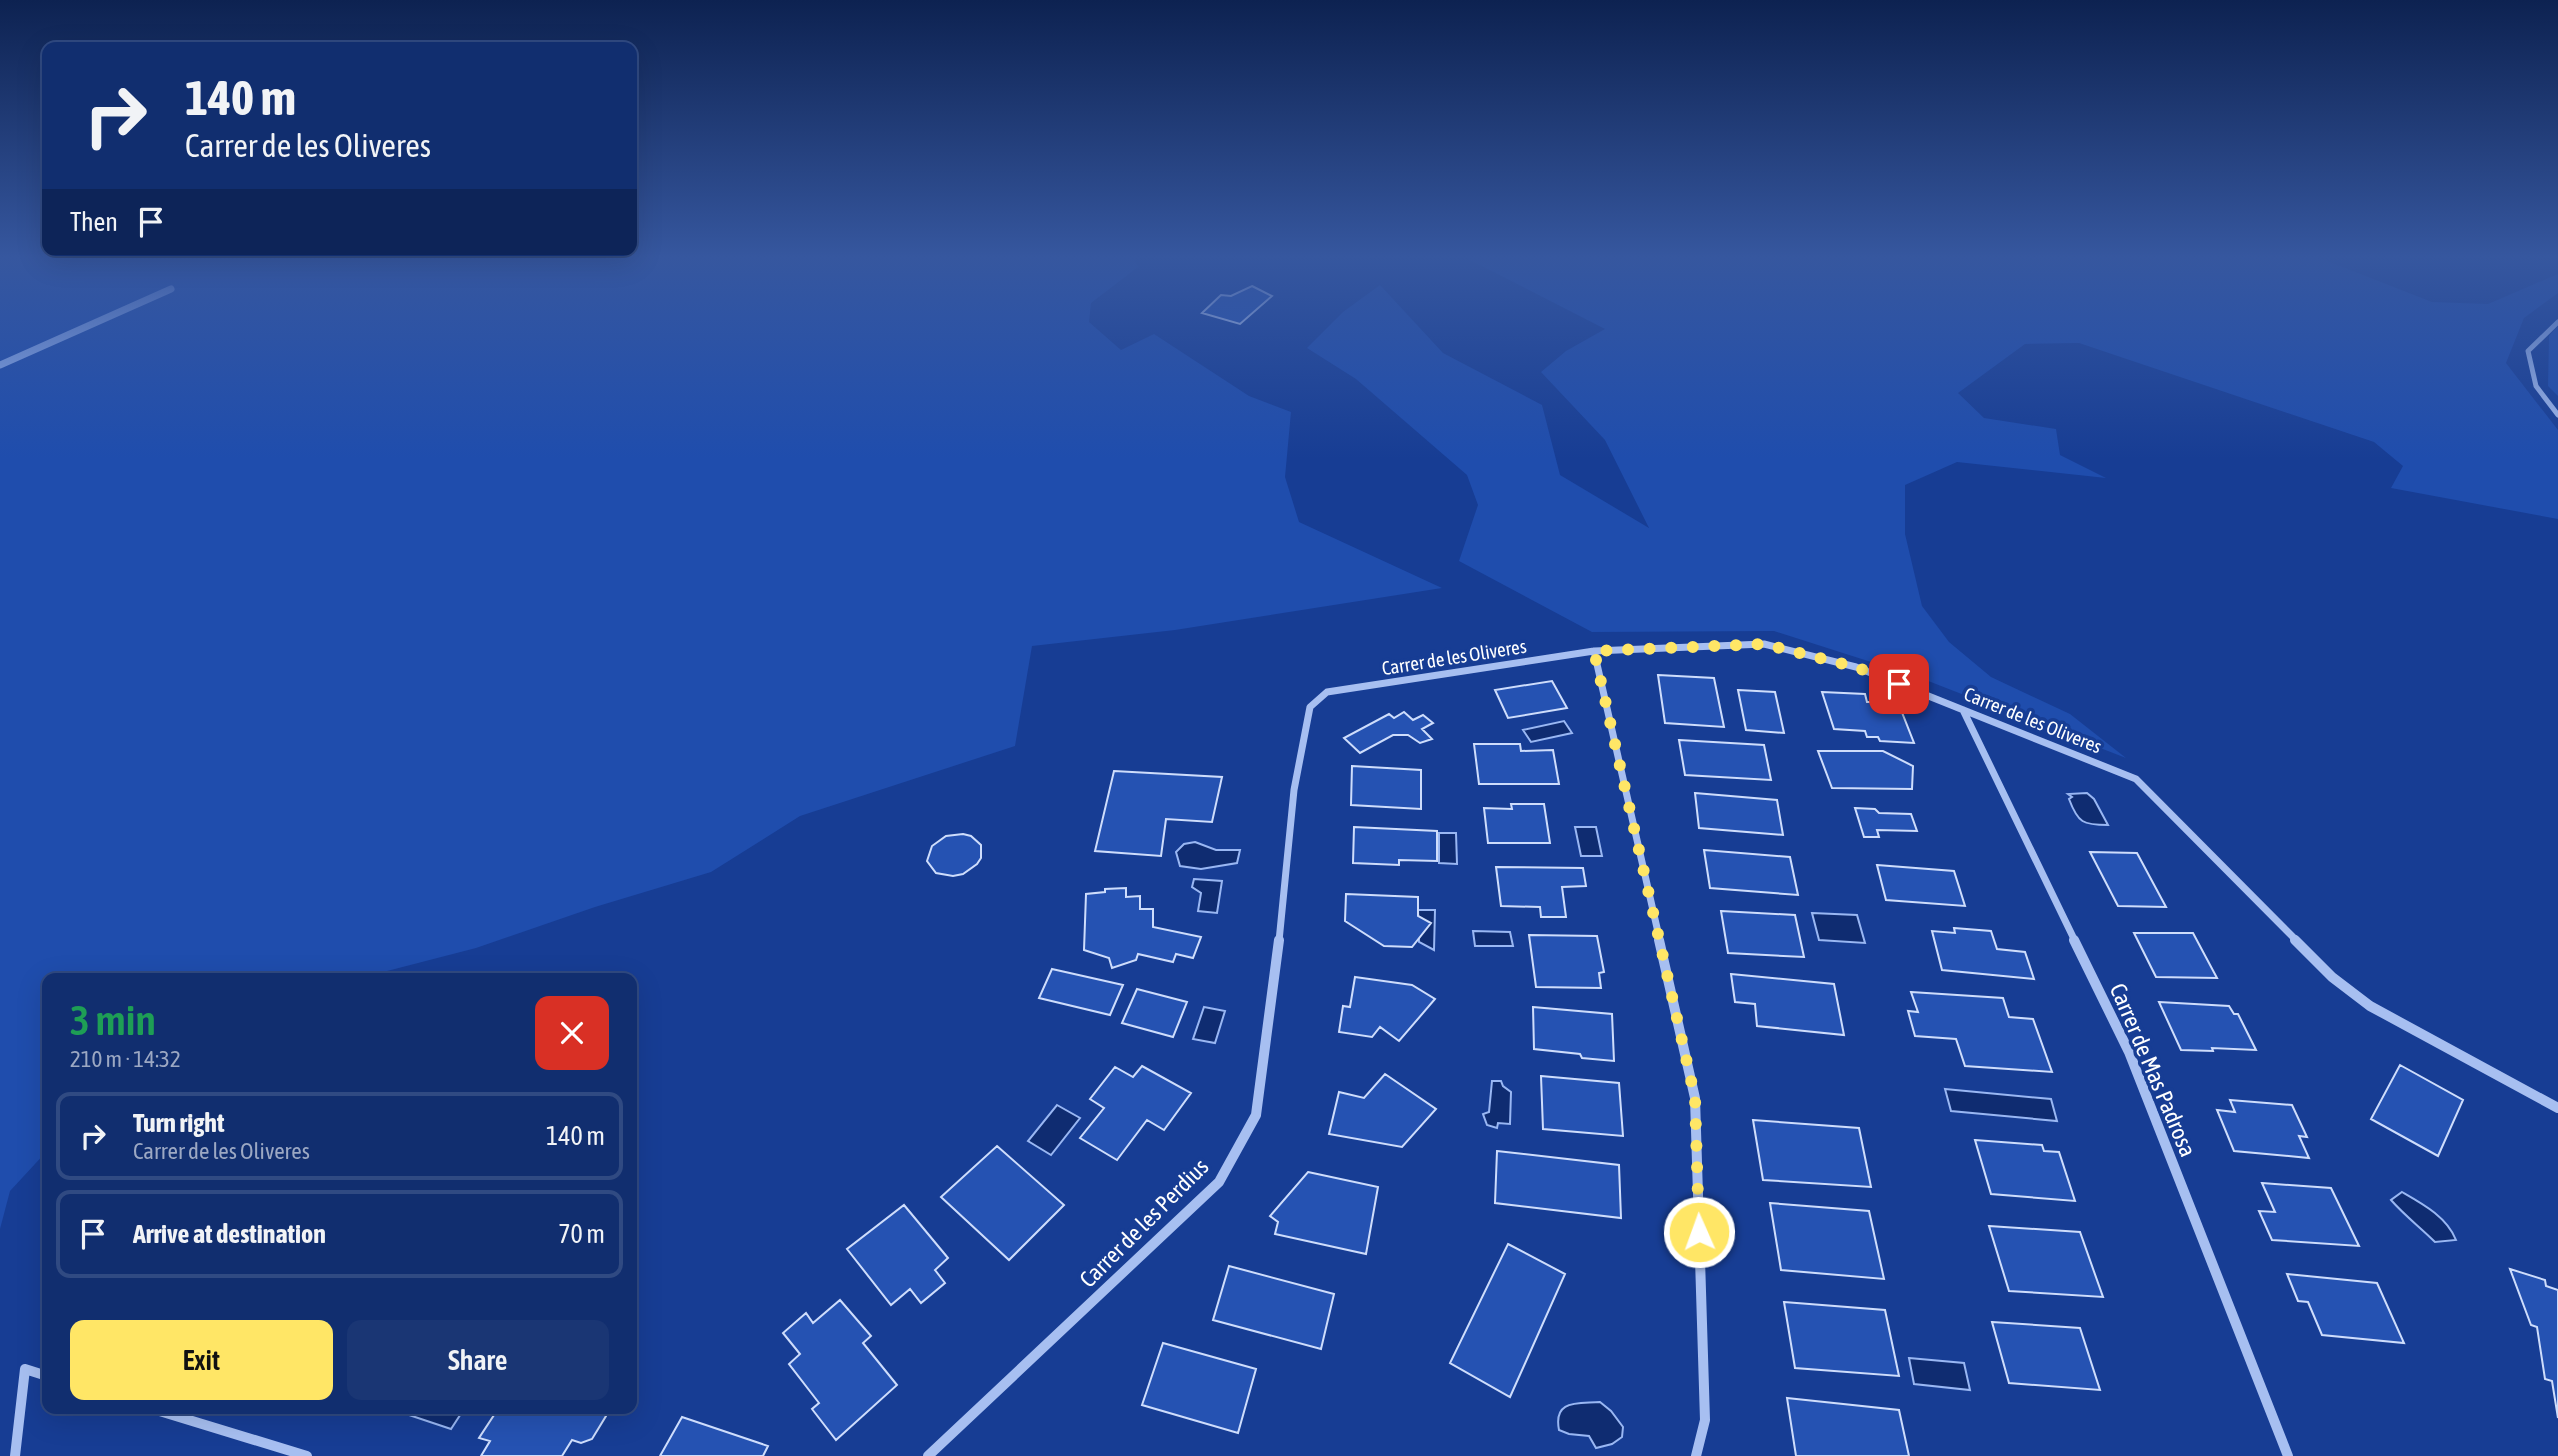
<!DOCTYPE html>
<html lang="en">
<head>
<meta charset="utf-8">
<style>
  :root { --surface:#112e6f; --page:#1a3674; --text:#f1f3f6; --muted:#9ca8c3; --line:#304a82; --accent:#ffe666 }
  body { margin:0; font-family:"Asap Condensed",sans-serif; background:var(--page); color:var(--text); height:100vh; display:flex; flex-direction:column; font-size:26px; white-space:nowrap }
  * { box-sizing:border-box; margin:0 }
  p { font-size:23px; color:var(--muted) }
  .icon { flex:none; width:38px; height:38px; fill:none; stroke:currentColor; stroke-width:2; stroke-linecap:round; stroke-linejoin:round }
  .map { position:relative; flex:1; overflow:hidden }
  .drawer { position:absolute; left:42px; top:973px; width:595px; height:441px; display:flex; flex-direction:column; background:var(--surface); border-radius:14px; box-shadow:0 7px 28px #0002,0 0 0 2px var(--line) }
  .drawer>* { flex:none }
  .hud { position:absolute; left:42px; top:42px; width:595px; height:214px; border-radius:14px; box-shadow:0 7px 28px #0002,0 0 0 2px var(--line); background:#112e6f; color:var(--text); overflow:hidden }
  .pin { position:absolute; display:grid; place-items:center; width:60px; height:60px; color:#fff; margin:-30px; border-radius:14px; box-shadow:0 4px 10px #0006 }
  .me { position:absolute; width:77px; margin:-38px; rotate:358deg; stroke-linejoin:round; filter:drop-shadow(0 0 5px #0008) }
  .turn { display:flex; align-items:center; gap:24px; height:147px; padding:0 28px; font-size:32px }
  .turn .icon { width:91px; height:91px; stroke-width:2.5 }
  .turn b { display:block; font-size:49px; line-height:60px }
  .then { display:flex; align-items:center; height:66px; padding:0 28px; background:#0003; gap:14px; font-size:26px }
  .round { display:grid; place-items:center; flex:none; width:74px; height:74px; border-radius:14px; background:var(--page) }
  .summary { display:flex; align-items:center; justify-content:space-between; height:119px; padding:0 28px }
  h1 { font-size:42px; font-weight:600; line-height:52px; color:#1e9e55 }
  .action { display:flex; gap:14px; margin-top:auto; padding:14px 28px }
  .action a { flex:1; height:80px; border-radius:14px; background:var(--accent); color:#111; font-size:28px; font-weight:600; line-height:80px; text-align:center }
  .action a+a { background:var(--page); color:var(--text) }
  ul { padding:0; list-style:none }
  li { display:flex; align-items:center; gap:21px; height:88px; margin:0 14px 10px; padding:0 14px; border:4px solid var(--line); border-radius:14px }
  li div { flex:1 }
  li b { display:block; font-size:26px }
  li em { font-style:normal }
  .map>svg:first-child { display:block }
  .green { fill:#1f4dad }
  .water { fill:#0f2c71; stroke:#99b7f3; stroke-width:2 }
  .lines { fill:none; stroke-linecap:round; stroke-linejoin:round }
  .stream { stroke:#99b7f3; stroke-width:7 }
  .building { fill:#2552b2; stroke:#ceddfc; stroke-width:2 }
  .minor-far2 { stroke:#a7bff1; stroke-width:5 }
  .minor-far1 { stroke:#a7bff1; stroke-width:7 }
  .minor { stroke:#a7bff1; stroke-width:10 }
  .route { stroke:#ffe666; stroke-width:12; stroke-dasharray:0 21.6 }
  .labels { text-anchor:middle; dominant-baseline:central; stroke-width:7; stroke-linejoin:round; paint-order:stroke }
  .street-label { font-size:19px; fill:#fff; stroke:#173d94 }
  .near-street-label { font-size:23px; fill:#fff; stroke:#173d94 }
</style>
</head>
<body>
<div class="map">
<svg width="2558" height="1456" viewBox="0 0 2558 1456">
  <rect width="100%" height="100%" fill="#173d94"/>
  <!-- green -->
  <path class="green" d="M 0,255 L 1133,255 L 1138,267 L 1091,303 L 1089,322 L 1121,350 L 1154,334 L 1249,396 L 1291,412 L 1285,477 L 1299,522 L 1442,588 L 1175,630 L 1032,646 L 1015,746 L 800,816 L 711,872 L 595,907 L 476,948 L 360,978 L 47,978 L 47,1151 L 10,1191 L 0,1229 Z
    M 1466,255 L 2312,255 L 2432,302 L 2488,304 L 2558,274 L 2558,293 L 2524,318 L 2506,363 L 2558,430 L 2558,519 L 2391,488 L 2403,466 L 2374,442 L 2079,343 L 2025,344 L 1958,393 L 1984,418 L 2056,429 L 2060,455 L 2106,478 L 1957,462 L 1905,485 L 1905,534 L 1922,606 L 1949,642 L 1991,677 L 2070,714 L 2126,758 L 1918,677 L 1774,631 L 1592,632 L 1459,561 L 1478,505 L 1467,475 L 1356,379 L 1307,348 L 1343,312 L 1380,285 L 1443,353 L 1542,405 L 1560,475 L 1649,528 L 1605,440 L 1541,372 L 1566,351 L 1605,329 L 1470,260 Z
    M 2558,326 L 2558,396 L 2548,386 L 2549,336 Z"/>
  <!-- water -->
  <path class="water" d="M 1564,721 L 1572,733 L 1531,742 L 1523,730 Z
    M 2087,793 L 2094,799 L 2108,825 C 2083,825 2078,823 2069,799 L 2072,797 L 2068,794 Z
    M 1575,827 L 1596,827 L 1602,856 L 1581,856 Z
    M 1439,833 L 1456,833 L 1457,864 L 1439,863 Z
    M 1195,842 L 1216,850 L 1240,850 L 1237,863 L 1201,869 L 1180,866 L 1176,852 L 1184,844 Z
    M 1194,879 L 1222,881 L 1217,913 L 1198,911 L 1201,893 L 1192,887 Z
    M 1418,910 L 1435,910 L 1434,950 L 1419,942 Z
    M 1812,913 L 1857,915 L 1865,943 L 1819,940 Z
    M 1473,931 L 1510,932 L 1513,946 L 1475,946 Z
    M 1204,1007 L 1225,1011 L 1215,1043 L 1193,1039 Z
    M 1492,1081 L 1501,1081 L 1503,1086 L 1511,1092 L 1510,1124 L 1498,1123 L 1497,1128 L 1487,1125 L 1483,1114 L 1489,1112 Z
    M 1945,1089 L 2051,1099 L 2057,1121 L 1951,1111 Z
    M 1057,1105 L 1080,1118 L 1051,1155 L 1028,1141 Z
    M 2402,1192 C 2423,1204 2447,1217 2456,1240 L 2435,1242 C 2420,1227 2405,1216 2391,1200 Z
    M 1909,1358 L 1964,1363 L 1970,1390 L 1914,1384 Z
    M 1600,1402 L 1611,1411 L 1623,1427 L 1622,1437 L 1612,1444 L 1596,1448 L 1589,1436 L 1569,1434 L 1559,1430 C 1553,1399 1578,1404 1600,1402 Z
    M 406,1409 L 464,1409 L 451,1429 L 403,1413 Z"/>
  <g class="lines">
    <!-- stream -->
    <path class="stream" d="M 0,365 L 171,289"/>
  </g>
  <!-- building -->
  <path class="building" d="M 1252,286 L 1272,296 L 1240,324 L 1202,313 L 1221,295 L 1231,296 Z
    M 1658,675 L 1714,678 L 1724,727 L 1665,723 Z
    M 1552,681 L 1567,708 L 1508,718 L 1495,690 Z
    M 1738,690 L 1775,692 L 1784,733 L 1746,730 Z
    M 1822,692 L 1865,694 L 1867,702 L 1889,702 L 1891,709 L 1901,710 L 1914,743 L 1880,741 L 1878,737 L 1867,737 L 1865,731 L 1834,729 Z
    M 1404,712 L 1413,720 L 1423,715 L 1433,723 L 1422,729 L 1432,739 L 1420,743 L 1408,735 L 1393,735 L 1360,753 L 1344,738 L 1389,714 L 1394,718 Z
    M 1679,740 L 1764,745 L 1771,780 L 1685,775 Z
    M 1474,744 L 1520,744 L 1521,751 L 1553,750 L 1559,784 L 1479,784 Z
    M 1818,751 L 1883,751 L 1913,766 L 1912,789 L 1832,788 Z
    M 1352,766 L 1421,770 L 1421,809 L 1351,805 Z
    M 1114,771 L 1222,777 L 1212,822 L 1166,819 L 1161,856 L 1095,851 Z
    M 1695,793 L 1777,800 L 1783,835 L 1699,828 Z
    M 1511,804 L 1544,804 L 1550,843 L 1488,843 L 1484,808 L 1512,809 Z
    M 1855,808 L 1875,809 L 1879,813 L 1911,814 L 1917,831 L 1877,830 L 1879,837 L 1864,837 Z
    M 1354,827 L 1437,831 L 1437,861 L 1399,860 L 1399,865 L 1353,863 Z
    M 963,834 L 971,836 L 981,845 L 981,858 L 977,864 L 963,874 L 953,876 L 936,873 L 927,861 L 932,846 L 946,836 Z
    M 1704,850 L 1790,857 L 1798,895 L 1710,888 Z
    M 2090,852 L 2137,853 L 2166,907 L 2118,906 Z
    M 1877,865 L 1954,871 L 1965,906 L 1886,900 Z
    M 1496,867 L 1583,868 L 1586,886 L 1562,887 L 1566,917 L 1541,917 L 1540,907 L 1501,906 Z
    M 1126,888 L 1126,897 L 1140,896 L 1140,909 L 1153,909 L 1153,927 L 1201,937 L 1193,958 L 1176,954 L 1173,962 L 1138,954 L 1136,960 L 1112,968 L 1109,958 L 1084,950 L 1086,894 L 1105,892 L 1105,889 Z
    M 1346,894 L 1418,897 L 1418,916 L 1431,923 L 1412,947 L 1384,946 L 1345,921 Z
    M 1721,911 L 1795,915 L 1804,957 L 1728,953 Z
    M 1954,928 L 1991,931 L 1997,949 L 2025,952 L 2034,979 L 1942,970 L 1932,931 L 1955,933 Z
    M 2134,933 L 2193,933 L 2217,978 L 2156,977 Z
    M 1529,935 L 1597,936 L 1604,972 L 1599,973 L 1601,988 L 1536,987 Z
    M 1052,969 L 1123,985 L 1110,1015 L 1039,998 Z
    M 1731,974 L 1834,984 L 1844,1035 L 1757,1026 L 1755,1004 L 1735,1002 Z
    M 1355,977 L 1412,985 L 1435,999 L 1399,1041 L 1380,1027 L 1372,1037 L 1339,1032 L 1343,1006 L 1350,1007 Z
    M 1137,989 L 1187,1002 L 1173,1037 L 1122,1023 Z
    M 1911,992 L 2003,998 L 2009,1017 L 2033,1019 L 2052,1072 L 1965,1066 L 1956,1039 L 1915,1036 L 1908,1011 L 1918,1012 Z
    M 2159,1002 L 2229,1006 L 2234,1014 L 2238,1014 L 2256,1050 L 2212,1048 L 2213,1051 L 2181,1050 Z
    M 1533,1007 L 1612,1014 L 1614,1061 L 1582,1058 L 1580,1054 L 1534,1049 Z
    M 2400,1065 L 2463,1100 L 2438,1156 L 2371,1119 Z
    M 1142,1066 L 1191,1093 L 1164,1130 L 1147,1120 L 1117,1160 L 1080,1138 L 1104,1108 L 1090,1099 L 1115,1067 L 1133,1077 Z
    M 1385,1074 L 1436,1109 L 1402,1147 L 1329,1134 L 1339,1092 L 1364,1098 Z
    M 1541,1076 L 1619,1083 L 1623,1136 L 1543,1129 Z
    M 2230,1100 L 2292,1105 L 2307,1137 L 2299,1136 L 2309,1158 L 2234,1151 L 2217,1110 L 2235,1112 Z
    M 1753,1120 L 1859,1128 L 1871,1187 L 1763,1180 Z
    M 1975,1140 L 2042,1145 L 2044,1151 L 2059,1152 L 2075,1201 L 1991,1194 Z
    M 997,1146 L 1064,1205 L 1009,1260 L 941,1197 Z
    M 1497,1151 L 1619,1165 L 1621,1218 L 1495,1203 Z
    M 1308,1172 L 1378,1187 L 1366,1254 L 1275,1234 L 1278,1222 L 1270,1216 Z
    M 2262,1183 L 2331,1188 L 2359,1246 L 2272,1240 L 2259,1211 L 2275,1212 Z
    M 1770,1203 L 1869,1211 L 1884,1279 L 1781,1270 Z
    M 904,1205 L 948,1258 L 935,1270 L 945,1283 L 921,1303 L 910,1289 L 891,1305 L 847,1249 Z
    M 1989,1226 L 2080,1232 L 2103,1297 L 2009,1291 Z
    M 1508,1244 L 1565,1274 L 1510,1397 L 1450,1363 Z
    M 1229,1266 L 1334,1294 L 1321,1349 L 1213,1320 Z
    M 2510,1269 L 2545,1280 L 2546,1286 L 2558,1290 L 2558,1418 L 2552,1381 L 2545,1379 L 2537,1327 L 2531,1325 Z
    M 2287,1274 L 2377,1283 L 2404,1343 L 2322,1335 L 2308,1302 L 2298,1301 Z
    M 840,1300 L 871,1336 L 863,1343 L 897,1385 L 836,1440 L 812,1409 L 819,1403 L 789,1364 L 800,1354 L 783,1333 L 806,1313 L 813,1323 Z
    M 1784,1302 L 1885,1310 L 1899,1376 L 1795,1368 Z
    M 1992,1322 L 2080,1328 L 2100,1390 L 2009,1383 Z
    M 1163,1343 L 1256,1369 L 1238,1433 L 1142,1405 Z
    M 1787,1398 L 1899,1410 L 1909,1456 L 1796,1456 Z
    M 498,1409 L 604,1409 L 606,1416 L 592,1439 L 581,1443 L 572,1440 L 562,1456 L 481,1456 L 490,1441 L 479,1438 Z
    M 682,1417 L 768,1446 L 763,1456 L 660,1456 Z"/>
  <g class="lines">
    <!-- minor-far2 -->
    <path class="minor-far2" d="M 2558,322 L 2528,351 L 2536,386 L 2558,415"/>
    <!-- minor-far1 -->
    <path class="minor-far1" d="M 1594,651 L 1660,941
      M 1963,710 L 2075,941
      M 1279,941 L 1294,790 L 1310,707 L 1327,692 L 1594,651 L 1764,644 L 1856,667 L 2136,779 L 2297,941"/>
    <!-- minor -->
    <path class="minor" d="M 1659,940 L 1695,1098 L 1705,1420 L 1696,1456
      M 2074,940 L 2129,1052 L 2288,1456
      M 2295,940 L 2332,977 L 2370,1006 L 2558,1108
      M 153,1409 L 307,1456
      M 15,1456 L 25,1369 L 47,1376
      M 928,1456 L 1219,1182 L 1256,1115 L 1279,940"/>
  </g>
  <!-- sky -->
  <linearGradient id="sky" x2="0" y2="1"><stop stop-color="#0d2251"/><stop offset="0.56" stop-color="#36579f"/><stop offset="1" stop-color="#36579f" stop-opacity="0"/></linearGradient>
  <rect width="2558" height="459" fill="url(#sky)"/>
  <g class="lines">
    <!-- route -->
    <path class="route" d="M 1699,1232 L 1695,1098 L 1594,651 L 1764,644 L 1856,667 L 1899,684"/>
  </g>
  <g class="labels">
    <!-- street labels -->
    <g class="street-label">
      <text transform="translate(1454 657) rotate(-9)">Carrer de les Oliveres</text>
      <text transform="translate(2033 720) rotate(22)">Carrer de les Oliveres</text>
    </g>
    <!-- near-street labels -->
    <g class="near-street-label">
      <text transform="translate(2153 1070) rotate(67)">Carrer de Mas Padrosa</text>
      <text transform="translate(1144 1223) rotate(-45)">Carrer de les Perdius</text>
    </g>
  </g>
</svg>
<div class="pin" style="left:1899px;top:684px;background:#d93025"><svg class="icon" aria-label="arrive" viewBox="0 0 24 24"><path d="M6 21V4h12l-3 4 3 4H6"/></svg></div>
<svg class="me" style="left:1699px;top:1232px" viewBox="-20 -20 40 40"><circle r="17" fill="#ffe666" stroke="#fff" stroke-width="3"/><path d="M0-11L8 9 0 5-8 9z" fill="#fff"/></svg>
<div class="hud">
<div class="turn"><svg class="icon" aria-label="right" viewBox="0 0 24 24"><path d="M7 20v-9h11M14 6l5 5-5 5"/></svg><div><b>140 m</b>Carrer de les Oliveres</div></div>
<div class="then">Then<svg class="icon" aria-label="arrive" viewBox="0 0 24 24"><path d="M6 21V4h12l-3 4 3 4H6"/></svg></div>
</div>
<section class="drawer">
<div class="summary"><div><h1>3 min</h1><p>210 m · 14:32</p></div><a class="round" style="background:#d93025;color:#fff"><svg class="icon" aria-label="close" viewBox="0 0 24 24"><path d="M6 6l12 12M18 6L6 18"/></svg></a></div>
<ul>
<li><svg class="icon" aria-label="right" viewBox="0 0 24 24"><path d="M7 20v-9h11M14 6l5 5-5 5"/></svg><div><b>Turn right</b><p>Carrer de les Oliveres</p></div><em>140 m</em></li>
<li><svg class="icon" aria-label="arrive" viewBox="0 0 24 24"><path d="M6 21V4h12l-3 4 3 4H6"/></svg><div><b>Arrive at destination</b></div><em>70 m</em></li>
</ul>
<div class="action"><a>Exit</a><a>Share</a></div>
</section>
</div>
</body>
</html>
